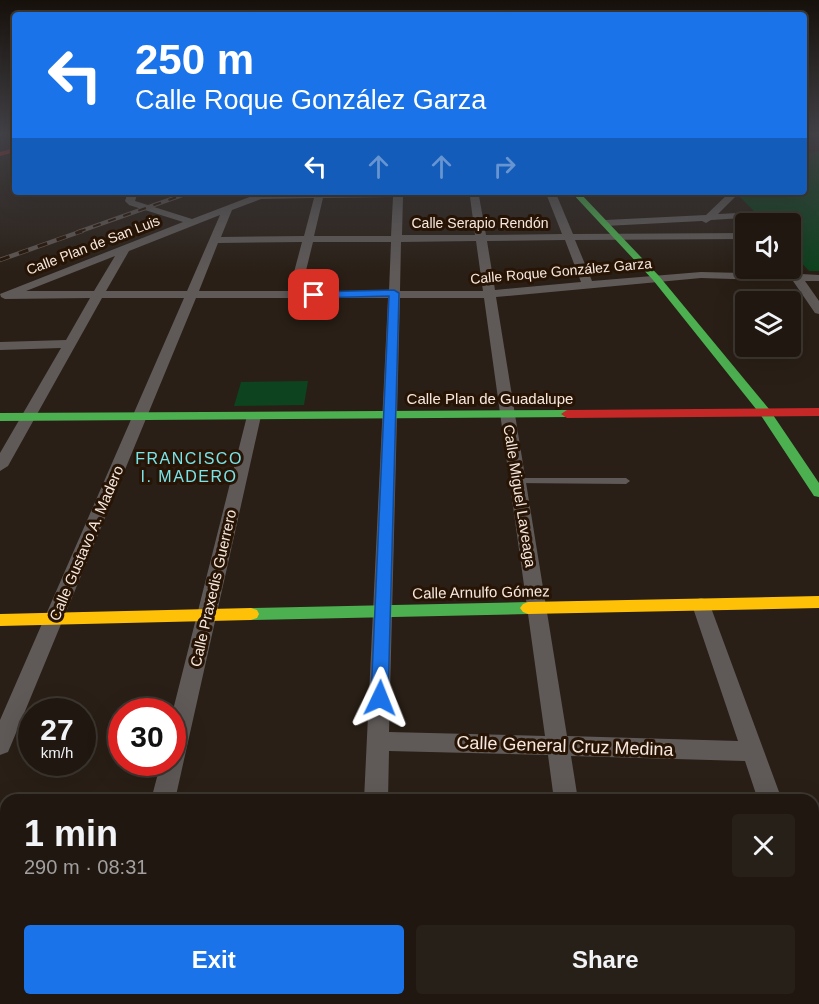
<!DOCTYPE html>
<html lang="en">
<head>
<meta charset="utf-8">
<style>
  :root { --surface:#1f1710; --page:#272019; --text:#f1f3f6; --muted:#a19f9f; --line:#3c3630; --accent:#1a73e8 }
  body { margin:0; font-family:Arial,sans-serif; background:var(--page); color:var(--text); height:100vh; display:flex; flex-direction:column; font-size:22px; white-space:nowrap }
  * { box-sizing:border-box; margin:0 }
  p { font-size:20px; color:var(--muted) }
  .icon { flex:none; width:33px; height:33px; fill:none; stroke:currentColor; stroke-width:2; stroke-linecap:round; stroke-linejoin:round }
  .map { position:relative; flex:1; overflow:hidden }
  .sheet { position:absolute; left:0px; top:794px; width:819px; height:212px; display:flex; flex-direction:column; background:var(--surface); border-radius:18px 18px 0 0; box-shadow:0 6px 24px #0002,0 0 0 2px var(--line) }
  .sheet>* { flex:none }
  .top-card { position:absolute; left:12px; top:12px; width:795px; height:183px; border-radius:6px; box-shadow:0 6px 24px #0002,0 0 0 2px var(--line); background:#1a73e8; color:#fff; overflow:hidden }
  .fabs { position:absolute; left:735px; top:213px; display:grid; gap:12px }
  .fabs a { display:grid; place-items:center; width:66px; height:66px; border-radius:6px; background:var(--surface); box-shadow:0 6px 24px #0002,0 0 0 2px var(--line); font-size:30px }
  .speed { position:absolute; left:18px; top:698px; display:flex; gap:12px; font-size:30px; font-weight:700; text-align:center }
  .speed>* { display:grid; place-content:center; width:78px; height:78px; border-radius:50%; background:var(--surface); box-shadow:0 6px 24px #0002,0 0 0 2px var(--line); line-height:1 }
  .speed small { font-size:15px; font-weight:400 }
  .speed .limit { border:9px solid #d22; background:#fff; color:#111 }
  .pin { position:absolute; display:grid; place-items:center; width:51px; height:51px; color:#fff; margin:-26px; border-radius:12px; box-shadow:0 3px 9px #0006 }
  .me { position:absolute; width:66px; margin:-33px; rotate:2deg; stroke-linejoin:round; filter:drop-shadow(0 0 4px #0008) }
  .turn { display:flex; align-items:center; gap:21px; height:126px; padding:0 24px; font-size:27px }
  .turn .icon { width:78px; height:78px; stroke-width:2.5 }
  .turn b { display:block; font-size:42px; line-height:51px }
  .lanes { display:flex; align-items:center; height:57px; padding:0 24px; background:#0003; justify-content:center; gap:30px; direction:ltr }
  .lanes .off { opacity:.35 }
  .round { display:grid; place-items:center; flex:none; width:63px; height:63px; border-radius:6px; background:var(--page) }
  .summary { display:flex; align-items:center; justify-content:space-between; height:102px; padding:0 24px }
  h1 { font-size:36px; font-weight:800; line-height:45px }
  .primary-button { display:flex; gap:12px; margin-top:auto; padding:12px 24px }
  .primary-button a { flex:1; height:69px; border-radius:6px; background:var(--accent); color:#fff; font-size:24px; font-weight:800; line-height:69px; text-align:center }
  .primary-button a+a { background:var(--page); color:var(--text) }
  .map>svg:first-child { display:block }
  .green { fill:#0d431e }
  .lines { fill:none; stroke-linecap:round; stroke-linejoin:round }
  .lane { fill:#5f5a58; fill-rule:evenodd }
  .street { fill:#5f5a58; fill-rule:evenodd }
  .fast { fill:#4caf50; fill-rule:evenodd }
  .slow { fill:#ffc107; fill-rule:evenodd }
  .jam { fill:#c62828; fill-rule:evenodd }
  .rail-far1-casing { stroke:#5e5652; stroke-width:4 }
  .rail-casing { stroke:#5e5652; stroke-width:4.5 }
  .rail-far1 { stroke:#271405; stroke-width:2; stroke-dasharray:8; stroke-linecap:butt }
  .rail { stroke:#271405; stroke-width:3; stroke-dasharray:10; stroke-linecap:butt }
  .route { fill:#1a73e8; stroke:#114b97; stroke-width:1.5 }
  .labels { text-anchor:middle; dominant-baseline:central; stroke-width:6; stroke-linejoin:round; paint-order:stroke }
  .far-street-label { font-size:14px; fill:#f6e8de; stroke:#271405 }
  .street-label { font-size:15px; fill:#f6e8de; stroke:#271405 }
  .neighbourhood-label { font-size:16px; letter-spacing:1.5px; fill:#79e5e9; stroke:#271405 }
  .near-street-label { font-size:18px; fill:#f6e8de; stroke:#271405 }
</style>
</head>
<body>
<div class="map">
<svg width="819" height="1004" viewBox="0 0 819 1004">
  <rect width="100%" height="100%" fill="#291f16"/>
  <!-- green -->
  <path class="green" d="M 819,151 L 819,271 L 809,271 L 791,251 L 790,224 L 766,223 L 735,192 L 804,192 L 804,155 Z
    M 308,381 L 304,405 L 234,406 L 241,382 Z"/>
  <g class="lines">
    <!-- lane -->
    <path class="lane" d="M 518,478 L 626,478 L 630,481 L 626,484 L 515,483 L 514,481 L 515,479 Z"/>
    <!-- street -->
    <path class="street" d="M 128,192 L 138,192 L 135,201 L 192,219 L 260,193 L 630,192 L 625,195 L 557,196 L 573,234 L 746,233 L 746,239 L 575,240 L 592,281 L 701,272 L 790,274 L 788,268 L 790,268 L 790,254 L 795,257 L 801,274 L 819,275 L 819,281 L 805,281 L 819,301 L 819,314 L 815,313 L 793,281 L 701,278 L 496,297 L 567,736 L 738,741 L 692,605 L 694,600 L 701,598 L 708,600 L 710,605 L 782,800 L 758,800 L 745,761 L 571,756 L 578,800 L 554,800 L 548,755 L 389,751 L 388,800 L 364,800 L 388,298 L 196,298 L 11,745 L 8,752 L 0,755 L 0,720 L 184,298 L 102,298 L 8,466 L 0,471 L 0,453 L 61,348 L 0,350 L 0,342 L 66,340 L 90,298 L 5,299 L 1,297 L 0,294 L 183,222 L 129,205 L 125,201 ZM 479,196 L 547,196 L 562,234 L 486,235 ZM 393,197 L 391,236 L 314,236 L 323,198 ZM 403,197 L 470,197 L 475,235 L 402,235 ZM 314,198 L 304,236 L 221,237 L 232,210 L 261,199 ZM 220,215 L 187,291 L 106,291 L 129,251 ZM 565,240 L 581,282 L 495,290 L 487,241 ZM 476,241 L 483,291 L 400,291 L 401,242 ZM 302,242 L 289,291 L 199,291 L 218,243 ZM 313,242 L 391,242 L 389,291 L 301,291 ZM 115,256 L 94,291 L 26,291 ZM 400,298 L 484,298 L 545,736 L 389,732 Z
      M 730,192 L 739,193 L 718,214 L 756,212 L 759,213 L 759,217 L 711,220 L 706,223 L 702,221 L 605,226 L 600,223 L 605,220 L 706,215 Z
      M 254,412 L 261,416 L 175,800 L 151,800 L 161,762 L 172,762 L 172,714 L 247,416 Z
      M 813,908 L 819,910 L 819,950 L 813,948 Z
      M 102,999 L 130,999 L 129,1004 L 101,1004 Z
      M 355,999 L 383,999 L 383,1004 L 355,1004 Z
      M 583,999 L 611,999 L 612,1004 L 584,1004 Z"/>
    <!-- fast -->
    <path class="fast" d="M 571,192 L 579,192 L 659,276 L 769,409 L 819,483 L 819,497 L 814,496 L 760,414 L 653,280 Z
      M 567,410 L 571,411 L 573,414 L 571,417 L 0,421 L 0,413 Z
      M 528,602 L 533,604 L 536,608 L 533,612 L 528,614 L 251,620 L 245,618 L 243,614 L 245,610 L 251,608 Z"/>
    <!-- slow -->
    <path class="slow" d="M 819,596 L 819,608 L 528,614 L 523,612 L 520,608 L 523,604 L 528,602 Z
      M 251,608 L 257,610 L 259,614 L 257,618 L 251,620 L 0,626 L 0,614 Z"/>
    <!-- jam -->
    <path class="jam" d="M 15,148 L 15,152 L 0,156 L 0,152 Z
      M 819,408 L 819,416 L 567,418 L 561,414 L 567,410 Z"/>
    <!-- rail-far1 casing -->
    <g class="rail-far1-casing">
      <path id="rail-far1" d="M 78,232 L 191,192"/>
    </g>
    <!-- rail casing -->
    <g class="rail-casing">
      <path id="rail" d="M 0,260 L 82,231"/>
    </g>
    <!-- rail-far1 -->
    <use href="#rail-far1" class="rail-far1"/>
    <!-- rail -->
    <use href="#rail" class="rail"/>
  </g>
  <!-- sky -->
  <linearGradient id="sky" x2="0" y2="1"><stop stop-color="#17110c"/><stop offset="0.49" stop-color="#434247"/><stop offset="1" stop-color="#434247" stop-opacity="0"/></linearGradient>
  <rect width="819" height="273" fill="url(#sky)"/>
  <!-- route -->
  <path class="route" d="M 394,290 L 399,293 L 388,698 L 386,703 L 380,705 L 374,703 L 371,698 L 389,296 L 314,298 L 309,295 L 314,292 Z"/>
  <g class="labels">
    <!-- far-street labels -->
    <g class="far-street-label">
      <text x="480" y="223">Calle Serapio Rendón</text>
      <text transform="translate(93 245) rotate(-21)">Calle Plan de San Luis</text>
      <text transform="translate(561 271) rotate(-5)">Calle Roque González Garza</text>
    </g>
    <!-- street labels -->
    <g class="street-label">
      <text x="490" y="398">Calle Plan de Guadalupe</text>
      <text transform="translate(520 496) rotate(81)">Calle Miguel Laveaga</text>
      <text transform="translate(86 543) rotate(-67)">Calle Gustavo A. Madero</text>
      <text transform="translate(213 588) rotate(-77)">Calle Praxedis Guerrero</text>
      <text transform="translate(481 592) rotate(-1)">Calle Arnulfo Gómez</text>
    </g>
    <!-- neighbourhood labels -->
    <g class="neighbourhood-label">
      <text x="189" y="458">FRANCISCO<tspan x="189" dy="18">I. MADERO</tspan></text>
    </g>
    <!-- near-street labels -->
    <g class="near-street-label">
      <text transform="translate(565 746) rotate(2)">Calle General Cruz Medina</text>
    </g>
  </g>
</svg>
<div class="fabs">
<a><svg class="icon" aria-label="sound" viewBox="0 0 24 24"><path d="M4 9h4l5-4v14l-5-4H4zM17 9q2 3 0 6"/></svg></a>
<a><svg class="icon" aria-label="layers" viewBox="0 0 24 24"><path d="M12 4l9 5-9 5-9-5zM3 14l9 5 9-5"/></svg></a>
</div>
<div class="speed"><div>27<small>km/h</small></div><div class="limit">30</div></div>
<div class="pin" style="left:314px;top:295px;background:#d93025"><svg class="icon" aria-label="arrive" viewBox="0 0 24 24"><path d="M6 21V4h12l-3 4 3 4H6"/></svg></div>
<svg class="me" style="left:380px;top:698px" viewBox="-20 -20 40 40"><path d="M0-17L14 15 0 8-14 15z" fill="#1a73e8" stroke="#fff" stroke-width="4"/></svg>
<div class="top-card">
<div class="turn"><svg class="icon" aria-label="left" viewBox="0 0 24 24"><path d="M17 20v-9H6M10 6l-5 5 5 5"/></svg><div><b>250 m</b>Calle Roque González Garza</div></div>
<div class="lanes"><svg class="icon" aria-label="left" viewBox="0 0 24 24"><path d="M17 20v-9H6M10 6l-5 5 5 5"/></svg><svg class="icon off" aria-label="ahead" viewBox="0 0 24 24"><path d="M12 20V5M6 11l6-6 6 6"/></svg><svg class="icon off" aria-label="ahead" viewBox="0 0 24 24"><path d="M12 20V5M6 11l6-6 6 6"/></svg><svg class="icon off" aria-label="right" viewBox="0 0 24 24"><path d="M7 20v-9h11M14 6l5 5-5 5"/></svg></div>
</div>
<section class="sheet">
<div class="summary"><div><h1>1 min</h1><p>290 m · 08:31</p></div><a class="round"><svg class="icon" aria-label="close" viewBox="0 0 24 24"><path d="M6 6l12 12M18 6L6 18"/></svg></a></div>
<div class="primary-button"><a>Exit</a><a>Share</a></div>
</section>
</div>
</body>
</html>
